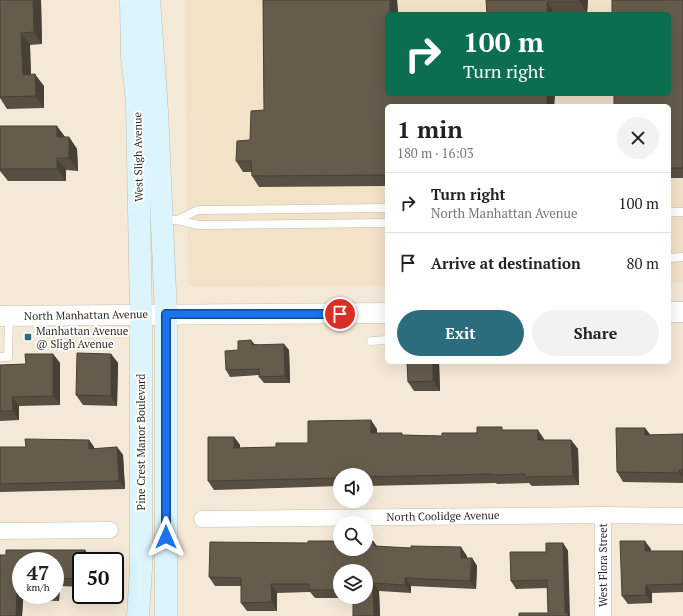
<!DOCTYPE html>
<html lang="en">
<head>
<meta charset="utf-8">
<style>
  :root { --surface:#fff; --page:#f2f2f2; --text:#222; --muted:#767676; --line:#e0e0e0; --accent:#2b6d7f }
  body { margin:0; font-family:"PT Serif",serif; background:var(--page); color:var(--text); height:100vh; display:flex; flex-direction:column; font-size:15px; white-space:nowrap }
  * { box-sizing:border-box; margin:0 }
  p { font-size:13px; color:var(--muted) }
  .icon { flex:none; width:22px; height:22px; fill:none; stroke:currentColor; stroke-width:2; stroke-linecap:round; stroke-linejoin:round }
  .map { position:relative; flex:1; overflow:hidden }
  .details { position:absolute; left:385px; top:104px; width:286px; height:260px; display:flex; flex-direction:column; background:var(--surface); border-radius:6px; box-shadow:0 4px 16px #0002 }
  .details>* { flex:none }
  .guide { position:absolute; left:385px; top:12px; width:286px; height:84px; border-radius:6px; box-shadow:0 4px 16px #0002; background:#0b6e4f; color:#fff; overflow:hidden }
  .controls { position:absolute; left:333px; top:468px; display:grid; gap:8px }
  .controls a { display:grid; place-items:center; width:40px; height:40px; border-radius:50%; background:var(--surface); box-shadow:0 4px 16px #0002; font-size:20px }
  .speed { position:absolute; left:12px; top:552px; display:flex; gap:8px; font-size:20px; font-weight:700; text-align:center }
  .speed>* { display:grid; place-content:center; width:52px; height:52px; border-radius:50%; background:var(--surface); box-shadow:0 4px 16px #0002; line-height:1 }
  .speed small { font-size:10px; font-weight:400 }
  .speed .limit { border:2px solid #111; border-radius:6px; background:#fff; color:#111 }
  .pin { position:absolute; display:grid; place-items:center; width:34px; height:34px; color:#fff; margin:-17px; border:2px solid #fff; border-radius:50%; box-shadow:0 1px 4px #0007 }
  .me { position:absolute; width:44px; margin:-22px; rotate:0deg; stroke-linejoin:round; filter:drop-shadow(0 0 3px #0008) }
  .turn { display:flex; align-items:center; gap:14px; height:84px; padding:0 12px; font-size:18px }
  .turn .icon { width:52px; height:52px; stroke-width:2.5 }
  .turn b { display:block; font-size:28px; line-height:34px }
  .round { display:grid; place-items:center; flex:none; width:42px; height:42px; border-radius:21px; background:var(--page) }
  .head { display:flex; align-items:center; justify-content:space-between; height:68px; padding:0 12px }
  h1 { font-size:24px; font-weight:800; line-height:30px }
  .primary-button { display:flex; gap:8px; margin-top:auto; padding:8px 12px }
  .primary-button a { flex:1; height:46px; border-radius:24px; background:var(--accent); color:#fff; font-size:16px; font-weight:800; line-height:46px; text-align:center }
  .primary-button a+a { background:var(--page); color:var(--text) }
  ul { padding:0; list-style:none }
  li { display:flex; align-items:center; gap:12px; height:60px; padding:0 12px; border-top:1px solid var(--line) }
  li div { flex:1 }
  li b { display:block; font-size:15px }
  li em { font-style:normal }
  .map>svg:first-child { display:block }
  .built { fill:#f1e2c8; fill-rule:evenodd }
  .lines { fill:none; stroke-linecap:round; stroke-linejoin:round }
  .service-casing { stroke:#c7bdab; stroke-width:9 }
  .minor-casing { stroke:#c7bdab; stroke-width:17 }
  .tertiary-casing { stroke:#c7bdab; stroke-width:21 }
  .secondary-casing { stroke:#c7bdab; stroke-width:23 }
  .service { stroke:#fff; stroke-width:8 }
  .minor { stroke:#fff; stroke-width:16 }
  .tertiary { stroke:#fff; stroke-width:20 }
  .secondary { stroke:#dcf5fd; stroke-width:22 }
  .wall { fill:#574f41; fill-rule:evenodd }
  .shaded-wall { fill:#474035 }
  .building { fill:#655c4c; stroke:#474035 }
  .route-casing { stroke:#114b97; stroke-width:10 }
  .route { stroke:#1a73e8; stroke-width:7 }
  .poi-dot { fill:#2b6d7f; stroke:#fff; stroke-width:1.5 }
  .labels { text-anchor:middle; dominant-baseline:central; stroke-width:4; stroke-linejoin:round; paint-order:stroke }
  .street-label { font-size:11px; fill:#2e2a23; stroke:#fff }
  .poi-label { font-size:11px; fill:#2e2a23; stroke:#fff; text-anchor:start }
</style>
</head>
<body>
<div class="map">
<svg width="683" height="616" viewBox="0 0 683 616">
  <rect width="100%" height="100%" fill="#f4e9d7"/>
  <!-- built -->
  <path class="built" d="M 185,0 L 683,0 L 683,282 L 669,282 L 669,106 L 387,106 L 387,285 L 192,287 L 188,283 ZM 387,14 L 669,14 L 669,94 L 387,94 Z"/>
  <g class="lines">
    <!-- service casing -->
    <g class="service-casing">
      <path id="service" d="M 669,212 L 683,212
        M 163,219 L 177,220 L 199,225 L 387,223
        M 177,220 L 198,210 L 387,208
        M 669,258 L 683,257
        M 371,341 L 387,340
        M 0,357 L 8,357 L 9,316"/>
    </g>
    <!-- minor casing -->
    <g class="minor-casing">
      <path id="minor" d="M 603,515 L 603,616
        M 202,519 L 603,515 L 683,516
        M 0,531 L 110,530"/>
    </g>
    <!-- tertiary casing -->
    <g class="tertiary-casing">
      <path id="tertiary" d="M 669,312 L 683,312
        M 0,316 L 387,313"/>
    </g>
    <!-- secondary casing -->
    <g class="secondary-casing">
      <path id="secondary" d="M 131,0 L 132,56 L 137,101 L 141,315 L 141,569 L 138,616
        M 149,0 L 157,111 L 166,314 L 166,616"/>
    </g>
    <!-- service -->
    <use href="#service" class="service"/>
    <!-- minor -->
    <use href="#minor" class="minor"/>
    <!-- tertiary -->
    <use href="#tertiary" class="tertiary"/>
    <!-- secondary -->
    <use href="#secondary" class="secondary"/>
  </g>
  <!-- wall -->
  <path class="wall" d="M 0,0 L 41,0 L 42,44 L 30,45 L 31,74 L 44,86 L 44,108 L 7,109 L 0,98 Z
    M 263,0 L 397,0 L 398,14 L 387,94 L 555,94 L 554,106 L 387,106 L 387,186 L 259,187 L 252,176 L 252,172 L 243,172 L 236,161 L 250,140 L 264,110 Z
    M 486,0 L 588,0 L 587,13 L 554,13 L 554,14 L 487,14 Z
    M 683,0 L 683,178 L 669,178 L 669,106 Z
    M 0,126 L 64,137 L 69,137 L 77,149 L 78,171 L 66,170 L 66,181 L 8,181 L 0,171 Z
    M 255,344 L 289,350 L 290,383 L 264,383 L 259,377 L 259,375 L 230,377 L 226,370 L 238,350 Z
    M 53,354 L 60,363 L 60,405 L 19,406 L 19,420 L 0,421 L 0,365 L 26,364 Z
    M 111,354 L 118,363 L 117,406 L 83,405 L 76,395 Z
    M 407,362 L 439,362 L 440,391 L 414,391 L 408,382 Z
    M 645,428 L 650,435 L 683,434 L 683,483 L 623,482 L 617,472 Z
    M 377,429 L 377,433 L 404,435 L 442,436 L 505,430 L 544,439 L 544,440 L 571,440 L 578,449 L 579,485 L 532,486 L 529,483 L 497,484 L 496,483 L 366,486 L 366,475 L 340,475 L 340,486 L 214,490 L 208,481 L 234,437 L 240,445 L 240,448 L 276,447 L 308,443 Z
    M 89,440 L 94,447 L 94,449 L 117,447 L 123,455 L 125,489 L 0,492 L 0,447 L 26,447 Z
    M 373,541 L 377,546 L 467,556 L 467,558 L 472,558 L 477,566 L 476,589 L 411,586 L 411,593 L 379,591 L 380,616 L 353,616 L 353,598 L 315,598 L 310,592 L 277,593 L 277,611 L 247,611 L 241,603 L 241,586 L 215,586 L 209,577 L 308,543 ZM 340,571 L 366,597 L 340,597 Z
    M 563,543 L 568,551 L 548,613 L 547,588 L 516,589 L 511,581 L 546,552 Z
    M 651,549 L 651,551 L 683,551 L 683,592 L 652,593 L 652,603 L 628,604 L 622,596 Z
    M 0,555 L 91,558 L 81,561 L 81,587 L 60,586 L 59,601 L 23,600 L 22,616 L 0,616 ZM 21,561 L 55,561 L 55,595 L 21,595 Z"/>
  <!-- shaded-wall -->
  <path class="shaded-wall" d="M 33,0 L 41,0 L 42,44 L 34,32 Z
    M 390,0 L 397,0 L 398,14 L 390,14 Z
    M 580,0 L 588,0 L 587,13 L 580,2 Z
    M 547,2 L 554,13 L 554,14 L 547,14 Z
    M 21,33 L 30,45 L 31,87 L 23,75 Z
    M 35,74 L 44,86 L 44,108 L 36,96 Z
    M 547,94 L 555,94 L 554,106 L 547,106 Z
    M 57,126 L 66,138 L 57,137 Z
    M 69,137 L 77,149 L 78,171 L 69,158 Z
    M 57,158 L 66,170 L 66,181 L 57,169 Z
    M 251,340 L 256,346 L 252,345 Z
    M 284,344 L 289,350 L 290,383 L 285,376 Z
    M 53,354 L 60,363 L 60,405 L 53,396 Z
    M 111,354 L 118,363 L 117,406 L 111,396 Z
    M 433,362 L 439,362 L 440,391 L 433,381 Z
    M 12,397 L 19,406 L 19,420 L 13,411 Z
    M 371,420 L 377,429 L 377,442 L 371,433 Z
    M 645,428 L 652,437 L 645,435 Z
    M 538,430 L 544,439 L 544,449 L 538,440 Z
    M 234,437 L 240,445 L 240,457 L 234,448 Z
    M 89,440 L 94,447 L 94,457 L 89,449 Z
    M 571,440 L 578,449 L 579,485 L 573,476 Z
    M 117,447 L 123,455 L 125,489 L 119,481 Z
    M 679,470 L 683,475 L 683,478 L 679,473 Z
    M 373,541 L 379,550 L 374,546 Z
    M 645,541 L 651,549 L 651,559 L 645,551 Z
    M 563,543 L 568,551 L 570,616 L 567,616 L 565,613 Z
    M 461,547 L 467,556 L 467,566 L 461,558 Z
    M 85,550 L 91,558 L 91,561 L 85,561 Z
    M 472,558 L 477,566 L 476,589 L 470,581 Z
    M 405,578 L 411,586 L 411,593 L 405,585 Z
    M 55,579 L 60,586 L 59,601 L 55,595 Z
    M 373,583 L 379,591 L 380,616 L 374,616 Z
    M 271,584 L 277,593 L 277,611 L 272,602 Z
    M 646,585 L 652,593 L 652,603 L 646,595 Z
    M 17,592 L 23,600 L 22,616 L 16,616 Z"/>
  <!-- building -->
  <path class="building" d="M 0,0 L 33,0 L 34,32 L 21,33 L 23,75 L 35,74 L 36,96 L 0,97 Z
    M 263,0 L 390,0 L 390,14 L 387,14 L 387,94 L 547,94 L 547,106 L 387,106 L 387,175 L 252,176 L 251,161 L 236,161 L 237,141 L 250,140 L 251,111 L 264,110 Z
    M 486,0 L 580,0 L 580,2 L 547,2 L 547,14 L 487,14 Z
    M 612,0 L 683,0 L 683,168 L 669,168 L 669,106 L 614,106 L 614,94 L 669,94 L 669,14 L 612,14 Z
    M 0,126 L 57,126 L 57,137 L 69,137 L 69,158 L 57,158 L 57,169 L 0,169 Z
    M 251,340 L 252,345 L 284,344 L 285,376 L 259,377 L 259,369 L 226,370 L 225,351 L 238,350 L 238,341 Z
    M 77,353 L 111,354 L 111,396 L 76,395 Z
    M 25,354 L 53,354 L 53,396 L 12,397 L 13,411 L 0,411 L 0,365 L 26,364 Z
    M 407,362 L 433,362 L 433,381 L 408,382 Z
    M 371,420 L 371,433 L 402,433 L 402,435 L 442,436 L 442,433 L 477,433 L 477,427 L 502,427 L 502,430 L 538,430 L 538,440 L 571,440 L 573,476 L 525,477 L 525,474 L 491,475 L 491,474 L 366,477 L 366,475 L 340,475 L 340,478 L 208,481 L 208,437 L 234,437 L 234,448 L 276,447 L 276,443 L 308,443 L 308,421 Z
    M 616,428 L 645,428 L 645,435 L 683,434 L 683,470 L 679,470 L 679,473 L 617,472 Z
    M 25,439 L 89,440 L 89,449 L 117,447 L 119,481 L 0,484 L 0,447 L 26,447 Z
    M 308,541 L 338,541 L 338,542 L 340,542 L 340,549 L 366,549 L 366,542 L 373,541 L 374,546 L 411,548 L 411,546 L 461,547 L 461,558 L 472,558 L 470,581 L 405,578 L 405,585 L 373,583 L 374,616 L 353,616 L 353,597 L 366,597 L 366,571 L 340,571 L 340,590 L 309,590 L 309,584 L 271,584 L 272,602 L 241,603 L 241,578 L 209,577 L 210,542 L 308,543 Z
    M 620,541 L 645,541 L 645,551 L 683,551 L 683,584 L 646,585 L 646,595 L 622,596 Z
    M 546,543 L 563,543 L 565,613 L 568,613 L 568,616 L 519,616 L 519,613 L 548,613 L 547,580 L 511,581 L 510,552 L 546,552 Z
    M 6,550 L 85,550 L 85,561 L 81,561 L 81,579 L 55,578 L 55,561 L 21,561 L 21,592 L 17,592 L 16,616 L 0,616 L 0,555 L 6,555 Z"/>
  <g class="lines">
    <!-- route casing -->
    <g class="route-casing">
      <path id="route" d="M 166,537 L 166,314 L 340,314"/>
    </g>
    <!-- route -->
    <use href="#route" class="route"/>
  </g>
  <!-- markers -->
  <rect class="poi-dot" x="24" y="333" width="8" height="8" rx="2"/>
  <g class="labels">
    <!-- street labels -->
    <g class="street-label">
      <text transform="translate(138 157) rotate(-91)">West Sligh Avenue</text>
      <text transform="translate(86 315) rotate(-1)">North Manhattan Avenue</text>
      <text transform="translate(141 442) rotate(-90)">Pine Crest Manor Boulevard</text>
      <text transform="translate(443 516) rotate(-1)">North Coolidge Avenue</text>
      <text transform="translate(603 565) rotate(-90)">West Flora Street</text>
    </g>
    <!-- poi labels -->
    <g class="poi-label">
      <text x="36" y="331">Manhattan Avenue<tspan x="36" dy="13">@ Sligh Avenue</tspan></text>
    </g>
  </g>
</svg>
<div class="controls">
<a><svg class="icon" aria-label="sound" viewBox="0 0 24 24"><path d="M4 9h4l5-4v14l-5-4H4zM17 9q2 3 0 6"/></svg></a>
<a><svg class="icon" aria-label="search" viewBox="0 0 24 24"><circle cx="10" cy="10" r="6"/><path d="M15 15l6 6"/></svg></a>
<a><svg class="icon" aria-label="layers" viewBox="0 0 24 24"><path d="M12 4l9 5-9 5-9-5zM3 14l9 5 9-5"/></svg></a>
</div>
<div class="speed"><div>47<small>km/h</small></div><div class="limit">50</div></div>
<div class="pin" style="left:340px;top:314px;background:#d93025"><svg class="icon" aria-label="arrive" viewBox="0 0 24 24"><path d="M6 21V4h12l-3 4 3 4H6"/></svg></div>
<svg class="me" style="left:166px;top:537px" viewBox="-20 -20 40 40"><path d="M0-17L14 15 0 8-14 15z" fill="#1a73e8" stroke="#fff" stroke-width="4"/></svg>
<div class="guide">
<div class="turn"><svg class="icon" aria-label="right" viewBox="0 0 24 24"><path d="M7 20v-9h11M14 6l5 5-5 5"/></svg><div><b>100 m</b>Turn right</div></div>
</div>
<section class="details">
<div class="head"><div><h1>1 min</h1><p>180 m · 16:03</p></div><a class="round"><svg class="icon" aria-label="close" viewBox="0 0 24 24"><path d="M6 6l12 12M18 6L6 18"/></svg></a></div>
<ul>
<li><svg class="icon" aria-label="right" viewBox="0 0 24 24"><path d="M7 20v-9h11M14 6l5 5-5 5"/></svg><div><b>Turn right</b><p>North Manhattan Avenue</p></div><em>100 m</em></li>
<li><svg class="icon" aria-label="arrive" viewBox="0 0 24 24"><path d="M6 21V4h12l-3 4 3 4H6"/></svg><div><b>Arrive at destination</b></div><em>80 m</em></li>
</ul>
<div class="primary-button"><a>Exit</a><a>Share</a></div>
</section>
</div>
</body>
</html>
